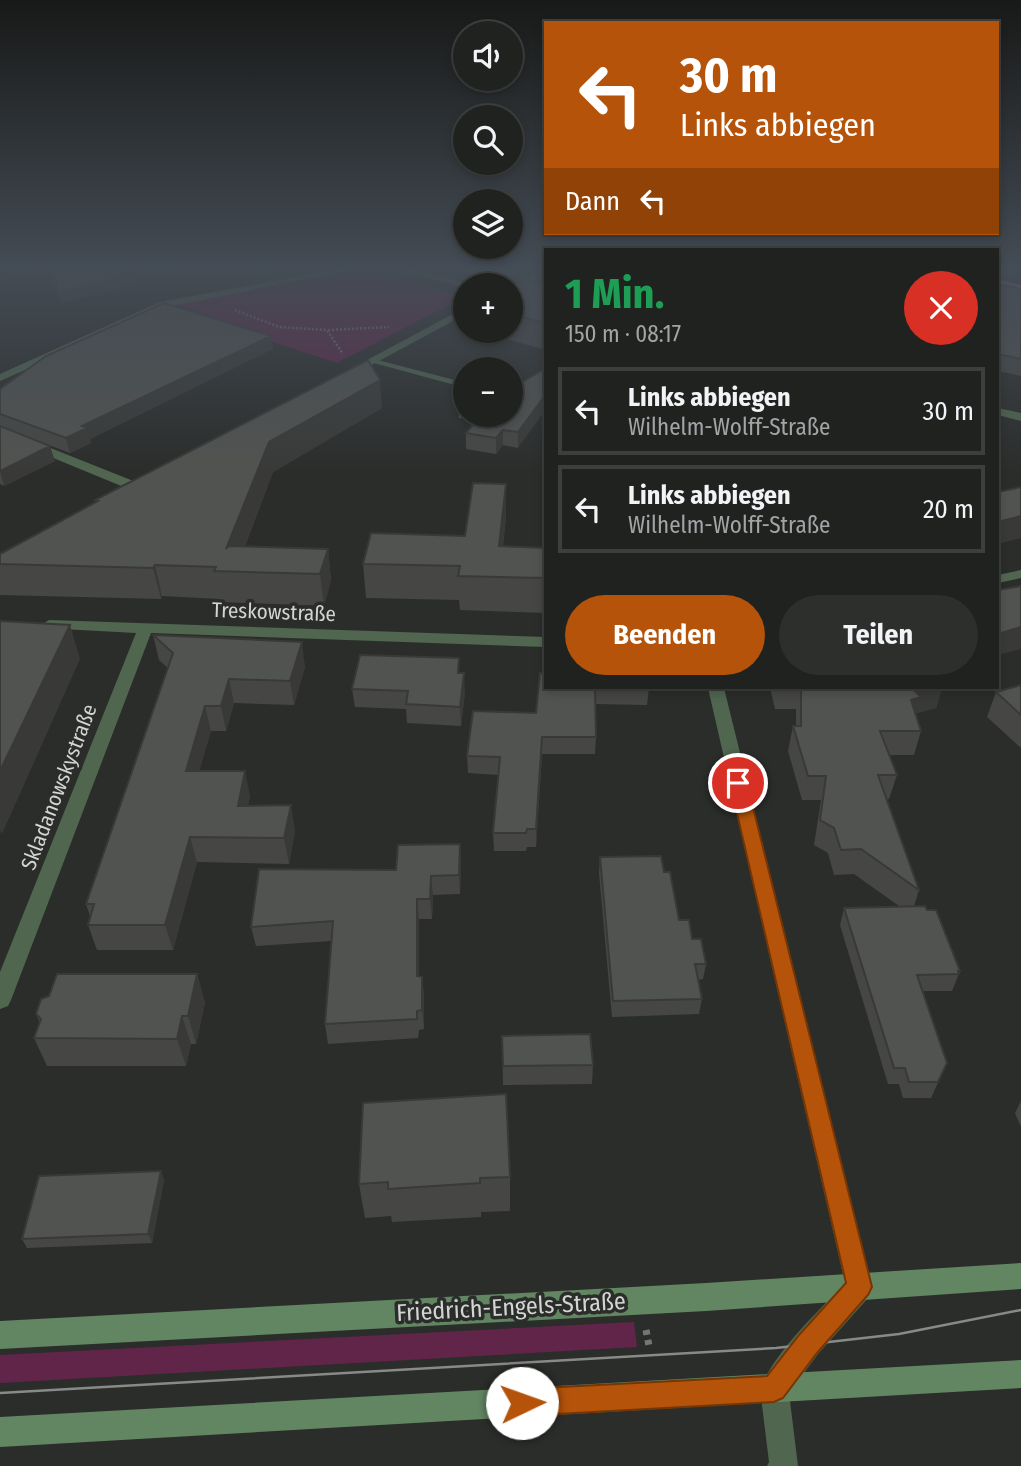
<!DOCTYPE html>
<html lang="de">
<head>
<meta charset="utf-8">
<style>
  :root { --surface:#202220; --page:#2d2f2d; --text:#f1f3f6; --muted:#a2a4a5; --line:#3d3f3e; --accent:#b45309 }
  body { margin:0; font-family:"Fira Sans Condensed",sans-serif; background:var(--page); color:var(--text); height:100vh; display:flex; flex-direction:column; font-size:26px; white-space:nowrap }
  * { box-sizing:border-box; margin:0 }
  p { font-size:23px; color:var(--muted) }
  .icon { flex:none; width:38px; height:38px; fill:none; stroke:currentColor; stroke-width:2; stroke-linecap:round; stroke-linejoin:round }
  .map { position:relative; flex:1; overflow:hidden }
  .sheet { position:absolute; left:544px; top:248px; width:455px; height:441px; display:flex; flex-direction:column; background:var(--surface); border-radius:0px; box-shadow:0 4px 10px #0003,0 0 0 2px var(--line) }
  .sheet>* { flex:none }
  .banner { position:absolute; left:544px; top:21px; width:455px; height:214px; border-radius:0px; box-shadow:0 4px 10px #0003,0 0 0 2px var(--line); background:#b45309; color:#fff; overflow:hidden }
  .buttons { position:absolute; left:453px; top:21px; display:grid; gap:14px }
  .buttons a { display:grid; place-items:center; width:70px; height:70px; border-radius:50%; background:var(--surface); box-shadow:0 4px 10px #0003,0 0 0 2px var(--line); font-size:35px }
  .pin { position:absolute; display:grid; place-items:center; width:60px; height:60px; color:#fff; margin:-30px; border:4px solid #fff; border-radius:50%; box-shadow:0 2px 7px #0007 }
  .me { position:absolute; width:77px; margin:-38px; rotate:87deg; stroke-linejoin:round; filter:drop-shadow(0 0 5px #0008) }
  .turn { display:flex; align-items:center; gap:24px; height:147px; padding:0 21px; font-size:32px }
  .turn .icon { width:91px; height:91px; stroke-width:2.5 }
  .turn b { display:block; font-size:49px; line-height:60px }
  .then { display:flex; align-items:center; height:66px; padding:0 21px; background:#0003; gap:14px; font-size:26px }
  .round { display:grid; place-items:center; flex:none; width:74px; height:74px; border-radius:37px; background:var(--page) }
  .summary { display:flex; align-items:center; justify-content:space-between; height:119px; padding:0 21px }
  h1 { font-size:42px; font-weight:700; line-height:52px; color:#1e9e55 }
  .cta { display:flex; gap:14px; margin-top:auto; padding:14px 21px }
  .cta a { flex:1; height:80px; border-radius:42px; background:var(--accent); color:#fff; font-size:28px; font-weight:700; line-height:80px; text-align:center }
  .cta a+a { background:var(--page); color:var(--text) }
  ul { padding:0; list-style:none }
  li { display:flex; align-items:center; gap:21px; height:88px; margin:0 14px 10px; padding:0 7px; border:4px solid var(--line); border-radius:0px }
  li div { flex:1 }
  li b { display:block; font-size:26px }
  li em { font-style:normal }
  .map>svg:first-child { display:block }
  .green { fill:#62254a }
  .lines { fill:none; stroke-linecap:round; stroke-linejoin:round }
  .stream { fill:#af809a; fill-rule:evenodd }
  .path-far1 { stroke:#757775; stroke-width:2.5; stroke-dasharray:2 2; stroke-linecap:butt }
  .path { stroke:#757775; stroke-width:7; stroke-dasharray:5 5; stroke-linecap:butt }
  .lane { fill:#50664f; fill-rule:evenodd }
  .street { fill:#50664f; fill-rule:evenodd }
  .secondary { fill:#638662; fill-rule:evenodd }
  .tram { stroke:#888a88; stroke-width:2.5 }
  .wall { fill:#464745 }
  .shaded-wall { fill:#393a38 }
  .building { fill:#515350; stroke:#393a38; stroke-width:2 }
  .route { fill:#b45309; stroke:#753606; stroke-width:2 }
  .labels { text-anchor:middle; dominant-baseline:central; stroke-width:7; stroke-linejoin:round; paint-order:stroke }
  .street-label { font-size:21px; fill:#d3d5d3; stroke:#2b2d2b }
  .near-street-label { font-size:24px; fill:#d3d5d3; stroke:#2b2d2b }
</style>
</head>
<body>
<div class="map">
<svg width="1021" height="1466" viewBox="0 0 1021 1466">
  <rect width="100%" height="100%" fill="#2b2d2b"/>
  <!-- green -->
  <path class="green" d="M 365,270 L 464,297 L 337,363 L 251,335 L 178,304 Z
    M 634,1322 L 637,1347 L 0,1383 L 0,1355 Z"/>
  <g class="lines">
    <!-- stream -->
    <path class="stream" d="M 998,279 L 1021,285 L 1021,289 L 998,283 Z"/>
    <!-- path-far1 -->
    <path class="path-far1" d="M 235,310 L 279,327 L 327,330 L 343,354
      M 328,330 L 389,327"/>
    <!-- path -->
    <path class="path" d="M 646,1330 L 649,1346"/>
    <!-- lane -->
    <path class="lane" d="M 370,358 L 466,383 L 466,388 L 370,362 Z
      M 466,412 L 466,415 L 469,416 L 459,418 L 459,414 Z"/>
    <!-- street -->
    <path class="street" d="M 348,267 L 367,267 L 167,307 L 0,381 L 0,374 L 160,302 Z
      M 391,267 L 407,267 L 472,285 L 466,285 L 466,288 Z
      M 546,268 L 546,275 L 514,289 L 511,290 L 511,285 L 507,285 Z
      M 466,307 L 466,314 L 353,375 L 343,373 Z
      M 998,408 L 1021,413 L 1021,421 L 998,415 Z
      M 0,428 L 141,484 L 143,487 L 136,491 L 131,490 L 0,436 Z
      M 1021,570 L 1021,578 L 998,583 L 998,575 Z
      M 49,620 L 546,637 L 546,647 L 151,633 L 11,1000 L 8,1006 L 0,1009 L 0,972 L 136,633 L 43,628 L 41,625 Z
      M 708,688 L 724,688 L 872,1287 L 869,1297 L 818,1354 L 789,1393 L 798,1466 L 767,1466 L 769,1462 L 760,1389 C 775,1351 817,1313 845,1283 Z"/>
    <!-- secondary -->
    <path class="secondary" d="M 1021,1263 L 1021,1289 L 706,1311 L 0,1349 L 0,1321 L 706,1283 Z
      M 1021,1360 L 1021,1388 L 0,1447 L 0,1417 Z"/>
    <!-- tram -->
    <path class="tram" d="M 0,1393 L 776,1348 L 899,1334 L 1021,1310"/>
  </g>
  <!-- wall -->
  <path class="wall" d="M 48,267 L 195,267 L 153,279 L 150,274 L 116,289 L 62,303 Z
    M 208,267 L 275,267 L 249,278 Z
    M 471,267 L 546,267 L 546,350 L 477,331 L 511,331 L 511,285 L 535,281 L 535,271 L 516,278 Z
    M 998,284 L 1021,289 L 1021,376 L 998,371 Z
    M 271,336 L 273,349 L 90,439 L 91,443 L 70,453 L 18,433 L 55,461 L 4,486 L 0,484 L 0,389 Z
    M 546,368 L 518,448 L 503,445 L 496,454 L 466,449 L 466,433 Z
    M 382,408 L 273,472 L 245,546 L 328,549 L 331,580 L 324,606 L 220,602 L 219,599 L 162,596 L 161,599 L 0,595 L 0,554 L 96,503 L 95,500 Z
    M 506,484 L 506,517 L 503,546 L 546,548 L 546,613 L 460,610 L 459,600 L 366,598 L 363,564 L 465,536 Z
    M 153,635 L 305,667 L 294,705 L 234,703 L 226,731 L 211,731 L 199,771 L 250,796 L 248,805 L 295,831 L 289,864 L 197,862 L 173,950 L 97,950 L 88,925 L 90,916 L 86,904 L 168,668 L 159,660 Z
    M 459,673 L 465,692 L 461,726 L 407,723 L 406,709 L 355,707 L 352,689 Z
    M 1021,685 L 1021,748 L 987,717 L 996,692 Z
    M 546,688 L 649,688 L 647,705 L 596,704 L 596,737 L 595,754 L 542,754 L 536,847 L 527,847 L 526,851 L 494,851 L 493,833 L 499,775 L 468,773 L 467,756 L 536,713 Z
    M 770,688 L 942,688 L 936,708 L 917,713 L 916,716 L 921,731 L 914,755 L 889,755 L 897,775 L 889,799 L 886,799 L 919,890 L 914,906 L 960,971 L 952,991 L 923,991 L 947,1063 L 931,1098 L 903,1098 L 899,1084 L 888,1084 L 840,925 L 844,908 L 899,906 L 854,874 L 834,875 L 828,853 L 814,845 L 821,800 L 802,800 L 788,751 L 793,726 L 796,726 L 796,709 L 775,709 Z
    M 600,857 L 664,872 L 679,920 L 706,964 L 703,979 L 698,980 L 702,999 L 699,1014 L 612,1017 L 599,873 Z
    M 461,863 L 460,894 L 433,895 L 432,919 L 419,919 L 419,976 L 422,977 L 424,996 L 424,1029 L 419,1030 L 418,1038 L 328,1044 L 325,1024 L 331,941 L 256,946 L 251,927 L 396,870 Z
    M 197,974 L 205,1003 L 196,1044 L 191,1044 L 186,1066 L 47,1066 L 34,1038 L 40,1023 L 36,1014 Z
    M 502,1036 L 593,1065 L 592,1084 L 503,1085 Z
    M 1021,1101 L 1021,1127 L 1015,1113 Z
    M 161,1171 L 164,1180 L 152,1243 L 27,1248 L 22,1239 Z
    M 510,1177 L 510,1211 L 481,1212 L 481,1217 L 392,1222 L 391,1216 L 365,1218 L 359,1184 Z"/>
  <!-- shaded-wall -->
  <path class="shaded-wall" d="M 8,267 L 43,267 L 0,281 L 0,270 Z
    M 139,267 L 149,267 L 150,274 L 116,289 L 62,303 L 60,292 Z
    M 154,267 L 195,267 L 153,279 L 150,268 Z
    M 247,267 L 275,267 L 249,278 Z
    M 516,267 L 535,267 L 535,271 L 516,278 Z
    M 271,336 L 273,349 L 90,439 L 91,443 L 70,453 L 66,438 L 82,426 Z
    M 380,380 L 382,408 L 273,472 L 235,571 L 226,549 L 269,442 Z
    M 546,394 L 546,409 L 518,448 L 518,432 Z
    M 503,430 L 503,445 L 496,454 L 496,438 Z
    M 50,446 L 55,461 L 4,486 L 0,471 Z
    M 506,484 L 506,517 L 499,580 L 499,546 Z
    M 1021,516 L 1021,538 L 998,544 L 998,522 Z
    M 328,549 L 331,580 L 324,606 L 320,574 Z
    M 155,565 L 162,596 L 161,599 L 153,568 Z
    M 70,625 L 80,659 L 2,834 L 0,830 L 0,771 Z
    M 1021,627 L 1021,649 L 998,655 L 998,634 Z
    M 302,642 L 305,667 L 294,705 L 290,681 Z
    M 464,673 L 465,692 L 461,726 L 460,707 Z
    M 229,679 L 234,703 L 226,731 L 221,706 Z
    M 928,688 L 942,688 L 936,708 L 917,713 L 914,721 L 911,700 L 915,691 Z
    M 205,706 L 211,731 L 192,796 L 186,771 Z
    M 542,737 L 542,754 L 536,847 L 536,829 Z
    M 245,771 L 250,796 L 243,831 L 238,806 Z
    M 291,805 L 295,831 L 289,864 L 284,838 Z
    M 190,837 L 197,862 L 173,950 L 165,925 Z
    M 460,844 L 461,863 L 460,894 L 459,875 Z
    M 431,876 L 433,895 L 432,919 L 430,899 Z
    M 417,899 L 419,919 L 419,996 L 417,976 Z
    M 197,974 L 205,1003 L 196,1044 L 188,1016 Z
    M 422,977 L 424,996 L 424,1029 L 422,1010 Z
    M 182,1016 L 191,1044 L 186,1066 L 177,1039 Z
    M 161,1171 L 164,1180 L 152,1243 L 148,1234 Z"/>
  <!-- building -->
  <path class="building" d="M 50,267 L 139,267 L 114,278 L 60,292 Z
    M 544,267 L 546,267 L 546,274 L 536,271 Z
    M 522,279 L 546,284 L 546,323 L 511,314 L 510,285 Z
    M 998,284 L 1021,289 L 1021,359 L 998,354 Z
    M 164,303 L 271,336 L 82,426 L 87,428 L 66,438 L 0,414 L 0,389 L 46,356 Z
    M 368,360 L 380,380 L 269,442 L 226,549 L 228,546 L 328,549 L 320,574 L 214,571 L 216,567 L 155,565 L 153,568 L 0,564 L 0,554 L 98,501 L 95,500 Z
    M 546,368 L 546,394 L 518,432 L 503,430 L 496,438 L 466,433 L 481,415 L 511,415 L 511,389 Z
    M 0,426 L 50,446 L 0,471 Z
    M 473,483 L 506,484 L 499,546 L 546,548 L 546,578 L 458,576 L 460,566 L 363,564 L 371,533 L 465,536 Z
    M 1021,487 L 1021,516 L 998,522 L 998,492 Z
    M 1021,586 L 1021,627 L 998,634 L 998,590 Z
    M 0,621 L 70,625 L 0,771 Z
    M 153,635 L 302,642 L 290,681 L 229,679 L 221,706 L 205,706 L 186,771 L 245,771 L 238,806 L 291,805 L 284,838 L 190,837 L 165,925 L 88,925 L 94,904 L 86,904 L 173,653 Z
    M 360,655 L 459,658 L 458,673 L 464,673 L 460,707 L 406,704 L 408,691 L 352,689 Z
    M 540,673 L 546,674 L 546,688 L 595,688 L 596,737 L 542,737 L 536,829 L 527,829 L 526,833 L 493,833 L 500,757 L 467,756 L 473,711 L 536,713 Z
    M 1021,685 L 1021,715 L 996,692 Z
    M 801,688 L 928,688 L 915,691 L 921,697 L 911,700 L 921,731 L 880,731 L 897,775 L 878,775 L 919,890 L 861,849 L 841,850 L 834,828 L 820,820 L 826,776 L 808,776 L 793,726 L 801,726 Z
    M 460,844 L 459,875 L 431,876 L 430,899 L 417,899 L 417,976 L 422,977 L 422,1010 L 417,1011 L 417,1019 L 325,1024 L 333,921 L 251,927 L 259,869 L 396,870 L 398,845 Z
    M 661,856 L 664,872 L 670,872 L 679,920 L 689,920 L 692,939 L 701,939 L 706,964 L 695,964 L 702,999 L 613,1001 L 600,857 Z
    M 925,906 L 927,910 L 936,910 L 960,971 L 958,971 L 959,974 L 917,975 L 947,1063 L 938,1082 L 909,1082 L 905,1068 L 894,1068 L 844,908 Z
    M 57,974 L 197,974 L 188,1016 L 182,1016 L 177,1039 L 34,1038 L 41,1019 L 36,1014 L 41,999 L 49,996 Z
    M 590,1034 L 593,1065 L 503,1066 L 502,1036 Z
    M 506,1094 L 510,1177 L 480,1178 L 480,1183 L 388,1189 L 388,1182 L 359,1184 L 363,1103 Z
    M 161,1171 L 148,1234 L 22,1239 L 39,1176 Z"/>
  <!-- sky -->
  <linearGradient id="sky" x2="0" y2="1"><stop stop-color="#181918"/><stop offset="0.57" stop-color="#444c55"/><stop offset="1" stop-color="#444c55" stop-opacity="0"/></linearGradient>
  <rect width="1021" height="472" fill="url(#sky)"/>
  <!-- route -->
  <path class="route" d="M 738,777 L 747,783 L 872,1287 L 868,1295 L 817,1353 L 783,1398 L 774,1402 L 522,1416 L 513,1412 L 509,1403 L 513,1393 L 522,1389 L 767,1376 L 799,1335 L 846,1283 L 730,783 Z"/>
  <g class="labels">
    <!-- street labels -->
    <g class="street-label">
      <text transform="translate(274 612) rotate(2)">Treskowstraße</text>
      <text transform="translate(59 787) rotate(-69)">Skladanowskystraße</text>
    </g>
    <!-- near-street labels -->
    <g class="near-street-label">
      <text transform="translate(511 1307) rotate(-3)">Friedrich-Engels-Straße</text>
    </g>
  </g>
</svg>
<div class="buttons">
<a><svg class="icon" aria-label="sound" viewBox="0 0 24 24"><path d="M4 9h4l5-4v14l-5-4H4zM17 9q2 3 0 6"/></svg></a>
<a><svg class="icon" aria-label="search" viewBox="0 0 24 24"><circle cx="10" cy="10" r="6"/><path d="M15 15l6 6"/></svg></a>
<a><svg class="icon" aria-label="layers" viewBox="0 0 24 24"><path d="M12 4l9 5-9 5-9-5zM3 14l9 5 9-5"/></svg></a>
<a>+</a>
<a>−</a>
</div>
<div class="pin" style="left:738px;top:783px;background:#d93025"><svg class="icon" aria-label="arrive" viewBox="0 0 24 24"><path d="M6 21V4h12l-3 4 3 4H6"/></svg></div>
<svg class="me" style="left:522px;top:1403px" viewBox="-20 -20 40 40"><circle r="19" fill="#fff"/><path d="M0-13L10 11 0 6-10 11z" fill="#b45309"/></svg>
<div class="banner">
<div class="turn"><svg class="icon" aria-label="left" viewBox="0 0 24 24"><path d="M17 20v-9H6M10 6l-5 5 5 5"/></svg><div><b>30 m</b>Links abbiegen</div></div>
<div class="then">Dann<svg class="icon" aria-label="left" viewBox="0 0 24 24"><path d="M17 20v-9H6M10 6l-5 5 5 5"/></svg></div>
</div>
<section class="sheet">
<div class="summary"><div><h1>1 Min.</h1><p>150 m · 08:17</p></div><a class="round" style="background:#d93025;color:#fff"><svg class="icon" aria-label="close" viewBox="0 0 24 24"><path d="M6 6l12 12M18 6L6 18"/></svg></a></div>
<ul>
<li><svg class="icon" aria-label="left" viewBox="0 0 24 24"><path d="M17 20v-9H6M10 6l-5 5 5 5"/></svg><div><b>Links abbiegen</b><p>Wilhelm-Wolff-Straße</p></div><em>30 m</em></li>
<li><svg class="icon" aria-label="left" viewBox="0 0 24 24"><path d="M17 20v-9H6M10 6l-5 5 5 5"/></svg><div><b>Links abbiegen</b><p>Wilhelm-Wolff-Straße</p></div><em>20 m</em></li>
</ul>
<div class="cta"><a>Beenden</a><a>Teilen</a></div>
</section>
</div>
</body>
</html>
